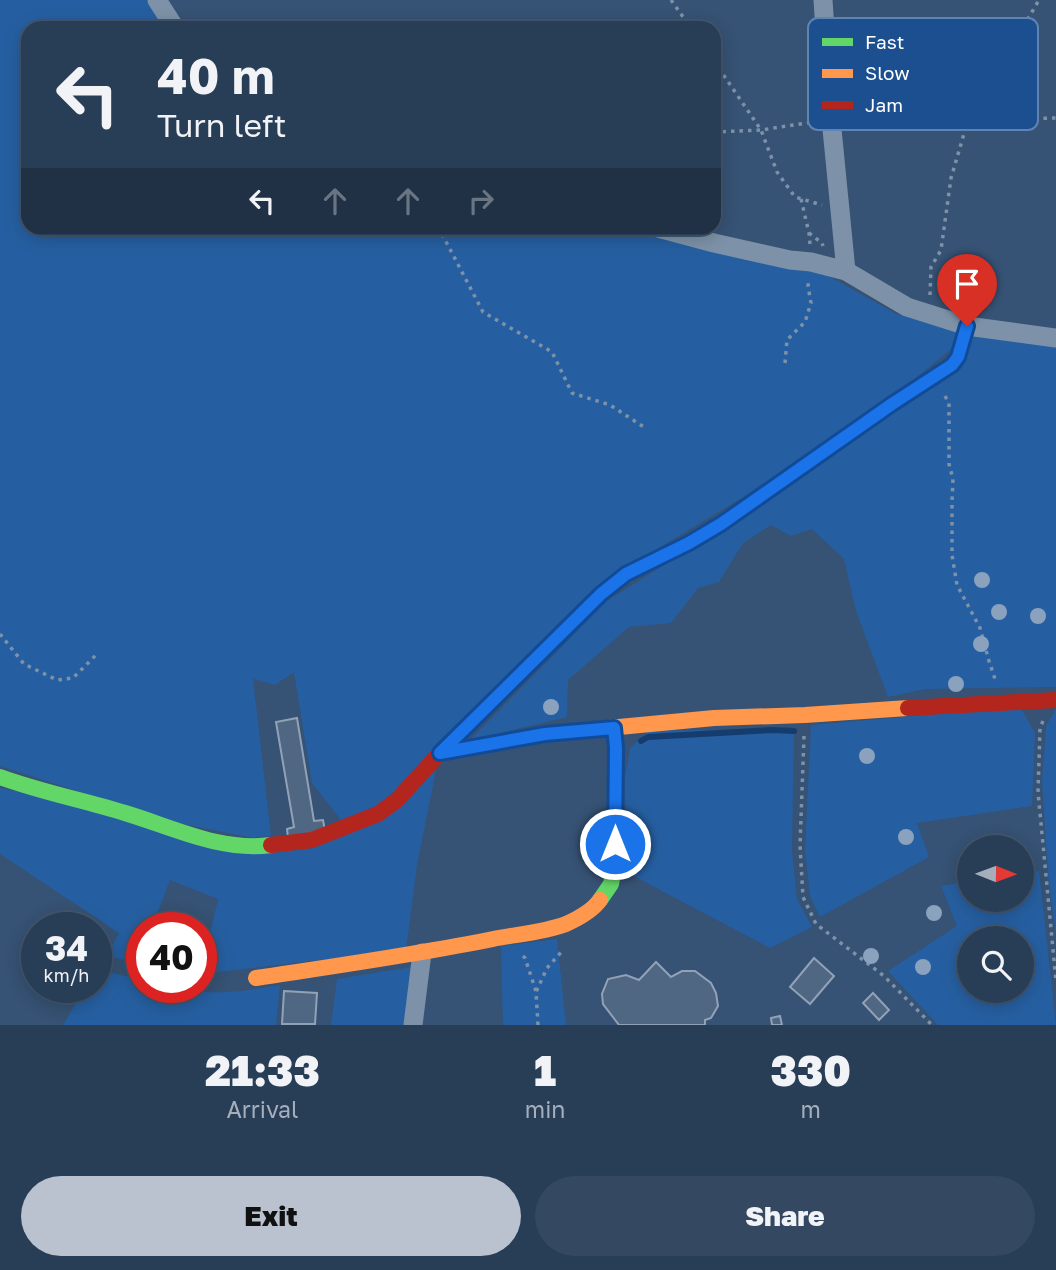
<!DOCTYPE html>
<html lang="en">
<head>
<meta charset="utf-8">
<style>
  :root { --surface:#283e57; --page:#344961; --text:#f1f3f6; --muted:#a5aeba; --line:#44576d; --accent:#b9c2ce }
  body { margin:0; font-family:"Golos Text",sans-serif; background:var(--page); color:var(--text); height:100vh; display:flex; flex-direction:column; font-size:26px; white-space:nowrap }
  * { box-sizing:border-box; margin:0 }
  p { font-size:23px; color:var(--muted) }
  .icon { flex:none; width:38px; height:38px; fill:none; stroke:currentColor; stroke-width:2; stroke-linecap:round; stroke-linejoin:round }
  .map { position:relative; height:1025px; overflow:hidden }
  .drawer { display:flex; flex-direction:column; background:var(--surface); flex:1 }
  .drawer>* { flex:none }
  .hud { position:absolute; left:21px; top:21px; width:700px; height:214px; border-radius:21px; box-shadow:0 4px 18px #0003,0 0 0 2px var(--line); background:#283e57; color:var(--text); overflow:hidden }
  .needle { width:46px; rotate:91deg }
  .fabs { position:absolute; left:957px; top:835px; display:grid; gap:14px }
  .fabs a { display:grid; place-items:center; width:77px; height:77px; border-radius:50%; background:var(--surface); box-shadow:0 4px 18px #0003,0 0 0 2px var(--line); font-size:35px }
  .speed { position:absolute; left:21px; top:912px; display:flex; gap:14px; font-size:35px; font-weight:700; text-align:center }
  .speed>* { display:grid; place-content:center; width:91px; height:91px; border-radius:50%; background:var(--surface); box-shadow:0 4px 18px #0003,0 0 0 2px var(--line); line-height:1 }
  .speed small { font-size:18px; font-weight:400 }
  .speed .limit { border:10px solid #d22; background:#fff; color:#111 }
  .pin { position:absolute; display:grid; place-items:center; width:60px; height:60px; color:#fff; margin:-72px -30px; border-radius:50% 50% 50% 0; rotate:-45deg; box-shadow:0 0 7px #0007 }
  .pin .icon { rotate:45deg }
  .me { position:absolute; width:77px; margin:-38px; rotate:0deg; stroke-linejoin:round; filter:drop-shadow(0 0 5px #0008) }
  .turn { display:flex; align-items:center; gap:24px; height:147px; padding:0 21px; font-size:32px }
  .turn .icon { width:91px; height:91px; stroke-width:2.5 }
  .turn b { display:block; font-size:49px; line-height:60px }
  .lanes { display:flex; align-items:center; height:66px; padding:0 21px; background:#0003; justify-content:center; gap:35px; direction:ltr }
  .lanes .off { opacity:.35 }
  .eta { display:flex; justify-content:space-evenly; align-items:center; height:119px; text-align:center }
  .eta b { font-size:42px; font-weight:800; line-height:49px }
  .action { display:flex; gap:14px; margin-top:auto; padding:14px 21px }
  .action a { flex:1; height:80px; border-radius:42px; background:var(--accent); color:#111; font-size:28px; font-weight:800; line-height:80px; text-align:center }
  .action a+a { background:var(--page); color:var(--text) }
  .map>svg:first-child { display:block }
  .green { fill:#265fa1; fill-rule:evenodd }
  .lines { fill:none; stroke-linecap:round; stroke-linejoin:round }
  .stream { stroke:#153c6e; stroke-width:6 }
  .building { fill:#506783; stroke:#92a2b6; stroke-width:2 }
  .path { stroke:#7d92a8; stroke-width:3.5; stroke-dasharray:3.5 5; stroke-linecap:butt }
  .street { stroke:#7d92a8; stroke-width:19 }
  .fast { stroke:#63d668; stroke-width:16 }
  .slow { stroke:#ff974d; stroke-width:16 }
  .jam { stroke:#b3261e; stroke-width:16 }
  .tree { fill:#8aa2be }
  .route-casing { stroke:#114b97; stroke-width:18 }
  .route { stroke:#1a73e8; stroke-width:12 }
  .key { fill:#1b4f8f; stroke:#5f84b1; stroke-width:2 }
  .key-label { font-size:19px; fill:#fff }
</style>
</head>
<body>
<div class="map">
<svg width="1056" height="1025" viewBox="0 0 1056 1025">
  <rect width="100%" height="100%" fill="#365274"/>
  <!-- green -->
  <path class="green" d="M 0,0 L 147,0 L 166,28 L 28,28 L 28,228 L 643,228 L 773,262 L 823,273 L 896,314 L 957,329 L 952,356 L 806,459 L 624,569 L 386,803 L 341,820 L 312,783 L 294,672 L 275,685 L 253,679 L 271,836 L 229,840 L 0,766 Z
    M 972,332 L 1056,344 L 1056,687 L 925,689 L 888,697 L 856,611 L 844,559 L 812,529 L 791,536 L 771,525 L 743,543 L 719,582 L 698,588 L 671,623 L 629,627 L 568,680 L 567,717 L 470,740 L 607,601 L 767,500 Z
    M 1020,707 L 1035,733 L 1032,806 L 917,823 L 929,857 L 820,917 L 810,896 L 805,850 L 811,725 Z
    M 1056,709 L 1056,937 L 1048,874 L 1042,780 L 1046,726 Z
    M 650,730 L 794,731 L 792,851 L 797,899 L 812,927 L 770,948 L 626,872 L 625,779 L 630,748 Z
    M 436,770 L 417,865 L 406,950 L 201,974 L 218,899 L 170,880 L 152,927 L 142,928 L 142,953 L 138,963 L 106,956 L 119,933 L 0,854 L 0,788 L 309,849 Z
    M 1039,871 L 1056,1025 L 938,1025 L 888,971 L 957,926 L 941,886 L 969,881 L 970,900 L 1022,900 L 1022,873 ZM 970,938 L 1022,938 L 1022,990 L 970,990 Z
    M 557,939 L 566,1025 L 503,1025 L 501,946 Z
    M 412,967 L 404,1025 L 331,1025 L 337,979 Z
    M 97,969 L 142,980 L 142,987 C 172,987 201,994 231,992 C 247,991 264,987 280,985 L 276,1025 L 63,1025 L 86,987 L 96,987 Z"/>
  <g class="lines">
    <!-- stream -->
    <path class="stream" d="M 641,741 L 648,737 L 772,730 L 794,731"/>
  </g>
  <!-- building -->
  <path class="building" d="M 297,718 L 314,821 L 323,820 L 325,831 L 288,838 L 287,829 L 294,827 L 276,722 Z
    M 814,958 L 834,976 L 810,1004 L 790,987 Z
    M 656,962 L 671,977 L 682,971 L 695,971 L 711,983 L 716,993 L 718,1006 L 711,1018 L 705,1020 L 705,1025 L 619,1025 L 603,1004 L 602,994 L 608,979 L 626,975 L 639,980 Z
    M 284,991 L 317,993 L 315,1024 L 282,1024 Z
    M 873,993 L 889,1010 L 879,1020 L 863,1003 Z
    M 780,1016 L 782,1025 L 772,1025 L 771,1018 Z"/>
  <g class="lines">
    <!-- path -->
    <path class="path" d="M 671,0 L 691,28
      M 714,61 L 761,130 L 777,172 L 795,197 L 822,205
      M 848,119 L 968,120 L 1056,118
      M 714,132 L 761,130 L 813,122
      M 801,199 L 809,233 L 810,244
      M 436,228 L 442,234 L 483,312 L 552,352 L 572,393 L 610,405 L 647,429
      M 809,233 L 822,243 L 823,246
      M 930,295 L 931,267 L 941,250 L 951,178 L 968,120 L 1039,0
      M 785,363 L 787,340 L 805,322 L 811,303 L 808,286 L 809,280
      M 945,396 L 949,403 L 949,464 L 953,479 L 952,501 L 952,555 L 957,585 L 980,628 L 989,661 L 995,679
      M 0,634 L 24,664 L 57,680 L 73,678 L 97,654
      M 1043,721 L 1040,728 L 1038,792 L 1056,981
      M 804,736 L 800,846 L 803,897 L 816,924 L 884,976 L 932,1025
      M 523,956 L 525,958 L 536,991
      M 538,1025 L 536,992 L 547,968 L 564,949"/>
    <!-- street -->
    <path class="street" d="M 157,0 L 175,28
      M 823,0 L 831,119 L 846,271
      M 658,228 L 714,243 L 790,260 L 811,262 L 846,271 L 907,307 L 967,326 L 1056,338
      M 413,1025 L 422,953"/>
    <!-- fast -->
    <path class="fast" d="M 551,643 L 601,594 L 626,574 L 689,543 L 721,524 L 892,404 L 952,365 L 958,357 L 967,326
      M 0,777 C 41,792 83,800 125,813 C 172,827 221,852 271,845
      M 600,900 L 611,884 L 615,864 L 616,748 L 614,728"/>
    <!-- slow -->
    <path class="slow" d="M 440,753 L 545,734 L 714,718 L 805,715 L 908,708
      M 256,978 C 335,966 414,955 493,939 C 517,934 542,933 566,924 C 577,919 593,910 600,900"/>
    <!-- jam -->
    <path class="jam" d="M 908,708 L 1056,700
      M 271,845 L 312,840 L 378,814 L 397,800 L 440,753 L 551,643"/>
  </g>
  <!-- trees -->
  <g class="tree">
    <circle cx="982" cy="580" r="8"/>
    <circle cx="999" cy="612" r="8"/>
    <circle cx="1038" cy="616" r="8"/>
    <circle cx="981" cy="644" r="8"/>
    <circle cx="956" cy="684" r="8"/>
    <circle cx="551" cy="707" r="8"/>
    <circle cx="867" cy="756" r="8"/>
    <circle cx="906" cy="837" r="8"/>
    <circle cx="934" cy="913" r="8"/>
    <circle cx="871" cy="956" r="8"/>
    <circle cx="923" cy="967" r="8"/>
  </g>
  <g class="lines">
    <!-- route casing -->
    <g class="route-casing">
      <path id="route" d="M 615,844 L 616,748 L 614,728 L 545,734 L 440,753 L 601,594 L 626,574 L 689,543 L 721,524 L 892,404 L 952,365 L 958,357 L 967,326"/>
    </g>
    <!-- route -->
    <use href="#route" class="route"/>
  </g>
  <!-- legend -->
  <rect x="808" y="18" width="230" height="112" rx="10" class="key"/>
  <rect x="822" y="38" width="31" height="8" fill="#63d668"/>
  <rect x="822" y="69" width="31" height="9" fill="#ff974d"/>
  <rect x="822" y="101" width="31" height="8" fill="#b3261e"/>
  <g class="key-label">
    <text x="865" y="49">Fast</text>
    <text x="865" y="80">Slow</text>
    <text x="865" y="112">Jam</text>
  </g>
</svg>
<div class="fabs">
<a><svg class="needle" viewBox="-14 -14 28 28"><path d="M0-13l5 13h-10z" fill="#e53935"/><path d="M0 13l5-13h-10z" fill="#a5aeba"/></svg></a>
<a><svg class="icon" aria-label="search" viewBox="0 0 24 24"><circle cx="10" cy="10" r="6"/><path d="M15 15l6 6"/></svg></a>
</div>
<div class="speed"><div>34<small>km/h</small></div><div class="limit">40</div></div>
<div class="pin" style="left:967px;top:326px;background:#d93025"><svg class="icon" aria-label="arrive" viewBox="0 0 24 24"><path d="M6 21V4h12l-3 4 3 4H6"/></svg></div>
<svg class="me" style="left:615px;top:844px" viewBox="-20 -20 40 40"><circle r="17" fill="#1a73e8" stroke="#fff" stroke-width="3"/><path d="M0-11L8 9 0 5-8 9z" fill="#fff"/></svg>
<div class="hud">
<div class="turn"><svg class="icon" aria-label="left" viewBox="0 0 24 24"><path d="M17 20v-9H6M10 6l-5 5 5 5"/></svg><div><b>40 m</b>Turn left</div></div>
<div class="lanes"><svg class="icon" aria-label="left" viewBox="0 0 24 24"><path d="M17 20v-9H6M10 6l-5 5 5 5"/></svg><svg class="icon off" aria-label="ahead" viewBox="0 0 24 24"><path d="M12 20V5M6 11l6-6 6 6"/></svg><svg class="icon off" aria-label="ahead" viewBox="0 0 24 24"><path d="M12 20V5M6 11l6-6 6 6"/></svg><svg class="icon off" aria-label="right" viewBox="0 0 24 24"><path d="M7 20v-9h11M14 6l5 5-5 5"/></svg></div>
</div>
</div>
<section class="drawer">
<div class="eta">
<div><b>21:33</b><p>Arrival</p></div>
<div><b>1</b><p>min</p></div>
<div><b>330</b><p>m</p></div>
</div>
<div class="action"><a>Exit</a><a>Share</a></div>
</section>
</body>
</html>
